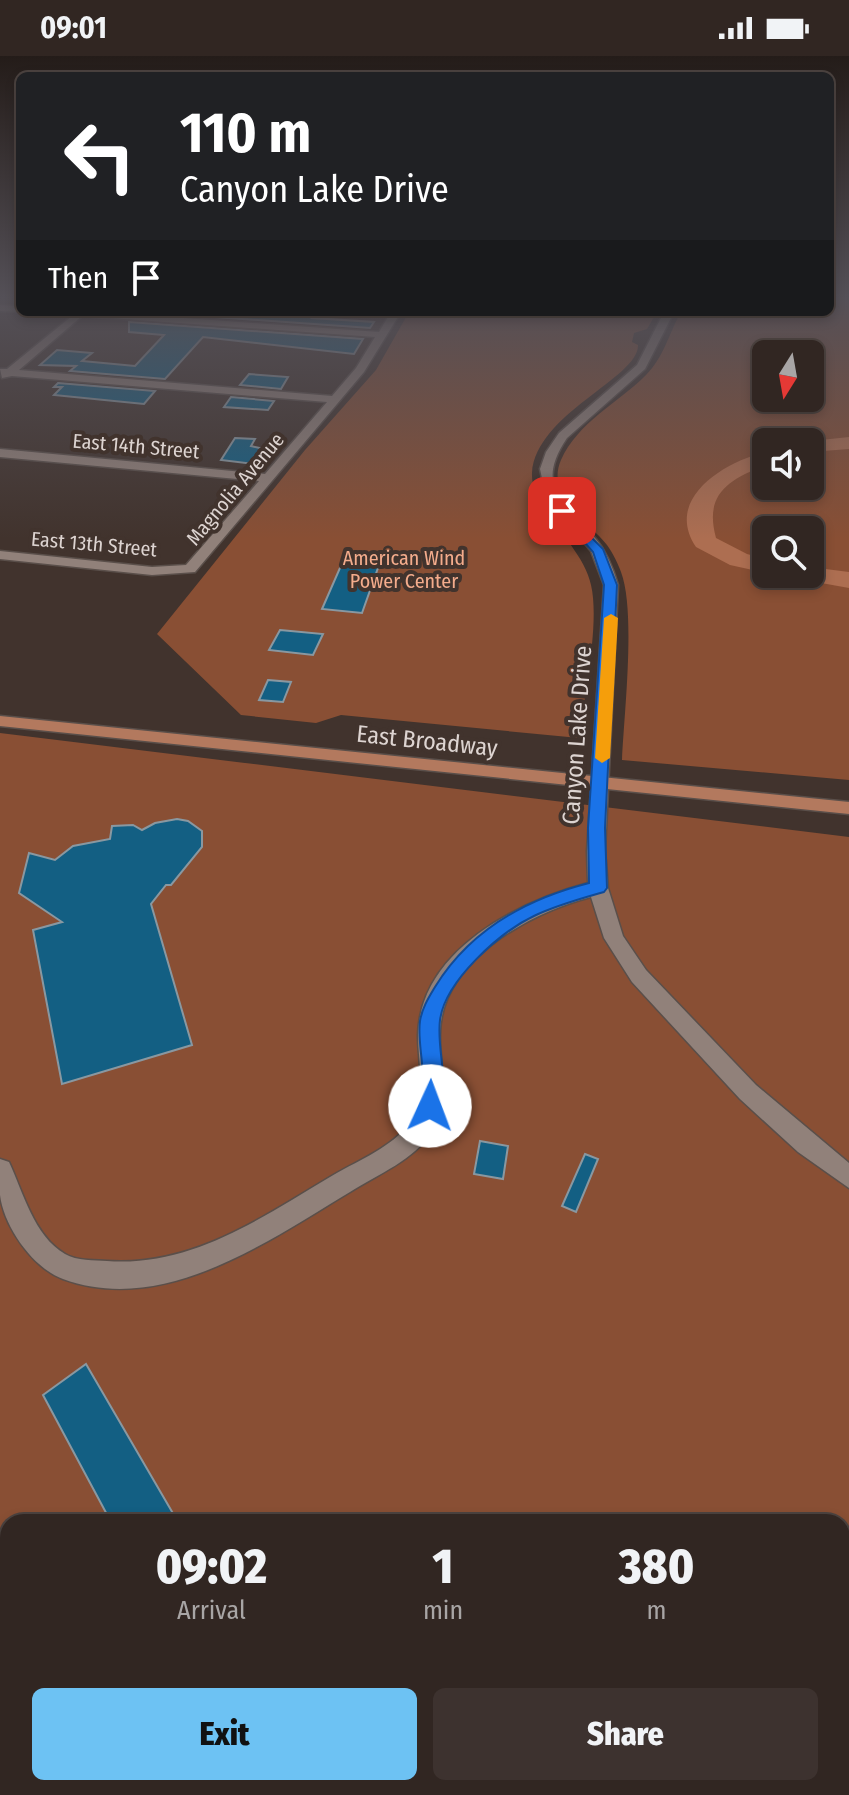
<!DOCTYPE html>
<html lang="en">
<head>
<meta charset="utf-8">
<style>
  :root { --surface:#312622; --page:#3d322f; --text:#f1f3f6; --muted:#a8a5a5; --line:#4c4340; --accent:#6dc2f3 }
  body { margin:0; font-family:"Fira Sans Condensed",sans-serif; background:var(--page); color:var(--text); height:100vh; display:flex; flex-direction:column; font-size:30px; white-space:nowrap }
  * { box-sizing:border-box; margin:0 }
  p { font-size:26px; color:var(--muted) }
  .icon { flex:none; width:44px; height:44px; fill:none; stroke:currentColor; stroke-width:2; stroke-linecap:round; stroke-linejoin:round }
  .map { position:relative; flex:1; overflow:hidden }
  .panel { position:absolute; left:0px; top:1458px; width:850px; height:282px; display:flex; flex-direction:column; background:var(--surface); border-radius:24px 24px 0 0; box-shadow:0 4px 12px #0003,0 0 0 2px var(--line) }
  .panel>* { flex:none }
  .top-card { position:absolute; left:16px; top:16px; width:818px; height:244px; border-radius:12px; box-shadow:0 4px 12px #0003,0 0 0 2px var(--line); background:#202124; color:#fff; overflow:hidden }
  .needle { width:52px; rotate:191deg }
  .buttons { position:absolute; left:752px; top:284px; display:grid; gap:16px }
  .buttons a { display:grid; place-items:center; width:72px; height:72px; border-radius:12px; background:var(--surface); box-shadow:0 4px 12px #0003,0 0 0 2px var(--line); font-size:40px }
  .pin { position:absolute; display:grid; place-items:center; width:68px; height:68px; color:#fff; margin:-34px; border-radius:16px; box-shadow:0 4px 12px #0006 }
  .me { position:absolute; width:88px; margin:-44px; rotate:2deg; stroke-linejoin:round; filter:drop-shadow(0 0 6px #0008) }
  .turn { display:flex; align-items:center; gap:28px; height:168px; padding:0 32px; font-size:36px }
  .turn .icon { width:104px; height:104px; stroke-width:2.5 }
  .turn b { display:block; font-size:56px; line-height:68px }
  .then { display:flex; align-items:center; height:76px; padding:0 32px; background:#0003; gap:16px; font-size:30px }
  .eta { display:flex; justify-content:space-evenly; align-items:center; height:136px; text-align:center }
  .eta b { font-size:48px; font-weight:800; line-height:56px }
  .action { display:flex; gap:16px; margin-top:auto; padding:16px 32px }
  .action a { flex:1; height:92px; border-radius:12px; background:var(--accent); color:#111; font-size:32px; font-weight:800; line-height:92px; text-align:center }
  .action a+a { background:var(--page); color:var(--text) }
  .status { display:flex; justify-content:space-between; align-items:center; height:56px; padding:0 40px; background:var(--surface); direction:ltr }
  .status svg { height:22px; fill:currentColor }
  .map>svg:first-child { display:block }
  .green { fill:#894f34; fill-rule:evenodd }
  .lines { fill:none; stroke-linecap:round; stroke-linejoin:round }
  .river { fill:#ad6e51; fill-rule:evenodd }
  .building { fill:#135f83; stroke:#8998a1; stroke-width:2 }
  .minor-casing { stroke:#5a4f4a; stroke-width:3 }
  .major-casing { stroke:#5a4f4a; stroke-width:3 }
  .minor { fill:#91817a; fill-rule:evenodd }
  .major { fill:#b3795e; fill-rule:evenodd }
  .route { fill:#1a73e8; stroke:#114b97; stroke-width:2 }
  .slow { fill:#f59e0b }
  .labels { text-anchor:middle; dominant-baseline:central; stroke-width:8; stroke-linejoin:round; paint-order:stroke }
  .far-street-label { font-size:20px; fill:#ddd4d1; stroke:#41332d }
  .far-park-label { font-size:20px; fill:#f4ac8c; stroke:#41332d }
  .street-label { font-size:24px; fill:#ddd4d1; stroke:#41332d }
</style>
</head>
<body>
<div class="status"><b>09:01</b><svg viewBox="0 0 49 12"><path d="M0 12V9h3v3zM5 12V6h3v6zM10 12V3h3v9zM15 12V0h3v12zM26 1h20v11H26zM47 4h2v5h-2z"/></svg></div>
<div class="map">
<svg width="849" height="1739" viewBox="0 0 849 1739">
  <rect width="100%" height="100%" fill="#41332d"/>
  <!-- green -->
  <path class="green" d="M 830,240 L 849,240 L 849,724 L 622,704 C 624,658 636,556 621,516 C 618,508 613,497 607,489 C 589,466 545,440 561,404 C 578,366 618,347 646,319 C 664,301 669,277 681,256 L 830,256 ZM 766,298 L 810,298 L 810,342 L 766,342 ZM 810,386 L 810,430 L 766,430 L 766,386 ZM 766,474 L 810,474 L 810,518 L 766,518 Z
    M 409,256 L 657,256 L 647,273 L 634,277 L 632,286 L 638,289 C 639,322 536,357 532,417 C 530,453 583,489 591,529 C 600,567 584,642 579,682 L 341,659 L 316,667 L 241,659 L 157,578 L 305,394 L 376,314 Z
    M 0,677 L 849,781 L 849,1739 L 0,1739 ZM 8,1466 L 842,1466 L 842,1732 L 8,1732 Z"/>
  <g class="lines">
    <!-- river -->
    <path class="river" d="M 849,381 L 849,393 L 810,396 L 810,386 L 802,386 Z
      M 766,396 L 766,409 C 728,424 704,438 716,482 L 747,498 L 766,503 L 766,517 L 730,509 L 696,491 C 663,442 726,405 766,396 Z
      M 810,511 L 849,516 L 849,532 L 799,523 L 795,518 L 810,518 Z"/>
  </g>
  <!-- building -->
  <path class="building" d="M 142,256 L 316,256 L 312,262 L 374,266 L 370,272 Z
    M 129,266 L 363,283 L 354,298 L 203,281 L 165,323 L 70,315 L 76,310 L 40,309 L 57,294 L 92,297 L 82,305 L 135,310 L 164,279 L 129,276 Z
    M 249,318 L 288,321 L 281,333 L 240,329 Z
    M 58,327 L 155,335 L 144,348 L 54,339 L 62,331 L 54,331 Z
    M 231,341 L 274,345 L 268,354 L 224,351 Z
    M 235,382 L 255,383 L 251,390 L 264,393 L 254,408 L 221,404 Z
    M 343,505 L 379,509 L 362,557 L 322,553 Z
    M 280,574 L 323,578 L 313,599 L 269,594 Z
    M 268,624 L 291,626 L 283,646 L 259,644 Z
    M 177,763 L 188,765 L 202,775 L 202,791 L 171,829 L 166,829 L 151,848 L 192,989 L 62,1028 L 33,874 L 62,866 L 19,837 L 29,797 L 55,804 L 73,790 L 110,783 L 112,770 L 133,769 L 142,774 L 155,767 Z
    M 480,1085 L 508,1090 L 503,1123 L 474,1118 Z
    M 585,1098 L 598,1103 L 576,1156 L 562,1150 Z
    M 86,1308 L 178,1466 L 111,1466 L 43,1339 Z"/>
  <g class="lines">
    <!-- minor casing -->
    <g class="minor-casing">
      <path id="minor" d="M 0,249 L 20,250 L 20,256 L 0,255 Z
        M 55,256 L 100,256 L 379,276 L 391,256 L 401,256 L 364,316 L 195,516 L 152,519 L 0,503 L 0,495 L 152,511 L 186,509 L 259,425 L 0,401 L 0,393 L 265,418 L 327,346 L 12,320 L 2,322 L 0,313 L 7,313 L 72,260 ZM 82,260 L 375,281 L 356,312 L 332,340 L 19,314 Z
        M 664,256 L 674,256 L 645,313 L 567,382 C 533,432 566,447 596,483 C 607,497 613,512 618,529 L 605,795 L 608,832 L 623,880 L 646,914 L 756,1029 L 849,1107 L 849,1132 L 798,1096 L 740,1043 L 632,926 L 604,882 L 591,841 C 529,857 440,905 440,979 C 440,1012 449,1044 432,1075 C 415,1104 378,1118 350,1136 C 268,1185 164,1260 63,1223 C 33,1212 4,1171 0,1139 C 0,1128 0,1115 0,1103 L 9,1106 C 23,1136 34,1180 65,1198 C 77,1205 94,1204 107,1205 C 191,1211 261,1162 330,1121 C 355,1106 386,1094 406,1072 C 429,1046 418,1010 418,979 C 420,894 518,846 588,827 L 587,795 L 604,529 L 591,495 L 546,441 L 540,413 L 546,396 L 559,377 L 637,309 Z"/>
    </g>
    <!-- major casing -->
    <g class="major-casing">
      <path id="major" d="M 0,660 L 849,746 L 849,758 L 0,670 Z"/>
    </g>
    <!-- minor -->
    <use href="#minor" class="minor"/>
    <!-- major -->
    <use href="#major" class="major"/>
  </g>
  <!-- sky -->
  <linearGradient id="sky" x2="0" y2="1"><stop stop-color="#241c19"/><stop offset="0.5" stop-color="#545057"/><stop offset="1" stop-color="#545057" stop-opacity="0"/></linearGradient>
  <rect width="849" height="483" fill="url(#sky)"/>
  <!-- route -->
  <path class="route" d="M 562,452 L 603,493 L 617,529 L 605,772 L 607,832 L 604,836 C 580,843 557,849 534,860 C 500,876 445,925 440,964 C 436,994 451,1028 438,1056 L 430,1059 L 423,1056 C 417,1043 423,1023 422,1008 C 421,994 418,978 420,965 C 422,952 429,941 435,931 C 470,874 526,843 589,827 L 588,772 L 604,529 L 593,496 L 557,455 Z"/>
  <!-- slow -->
  <path class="slow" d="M 611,558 L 618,562 L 610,702 L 602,707 L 595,702 L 604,562 Z"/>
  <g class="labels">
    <!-- far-street labels -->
    <g class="far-street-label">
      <text transform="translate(136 390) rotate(5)">East 14th Street</text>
      <text transform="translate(235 433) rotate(-50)">Magnolia Avenue</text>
      <text transform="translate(94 488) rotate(5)">East 13th Street</text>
    </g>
    <!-- far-park labels -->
    <g class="far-park-label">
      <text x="404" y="502">American Wind<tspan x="404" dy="23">Power Center</tspan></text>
    </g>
    <!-- street labels -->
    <g class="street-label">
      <text transform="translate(577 679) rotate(-86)">Canyon Lake Drive</text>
      <text transform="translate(427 685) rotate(6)">East Broadway</text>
    </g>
  </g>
</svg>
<div class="buttons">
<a><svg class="needle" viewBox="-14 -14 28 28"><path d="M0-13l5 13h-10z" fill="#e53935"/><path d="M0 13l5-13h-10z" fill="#a8a5a5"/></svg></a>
<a><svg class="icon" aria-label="sound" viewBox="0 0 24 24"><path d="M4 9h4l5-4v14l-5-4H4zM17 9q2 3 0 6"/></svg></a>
<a><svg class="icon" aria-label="search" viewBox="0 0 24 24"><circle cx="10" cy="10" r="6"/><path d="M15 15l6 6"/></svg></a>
</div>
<div class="pin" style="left:562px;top:455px;background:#d93025"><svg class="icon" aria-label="arrive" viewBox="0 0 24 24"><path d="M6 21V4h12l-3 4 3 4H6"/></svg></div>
<svg class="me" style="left:430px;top:1050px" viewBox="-20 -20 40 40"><circle r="19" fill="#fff"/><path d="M0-13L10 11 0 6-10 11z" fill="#1a73e8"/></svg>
<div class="top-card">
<div class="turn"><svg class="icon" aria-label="left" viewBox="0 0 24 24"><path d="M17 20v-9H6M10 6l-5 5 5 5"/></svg><div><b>110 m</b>Canyon Lake Drive</div></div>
<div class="then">Then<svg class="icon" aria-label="arrive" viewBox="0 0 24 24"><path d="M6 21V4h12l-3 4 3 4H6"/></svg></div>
</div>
<section class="panel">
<div class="eta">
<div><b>09:02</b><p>Arrival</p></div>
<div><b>1</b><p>min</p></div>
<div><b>380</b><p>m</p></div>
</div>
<div class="action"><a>Exit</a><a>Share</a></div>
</section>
</div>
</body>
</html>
